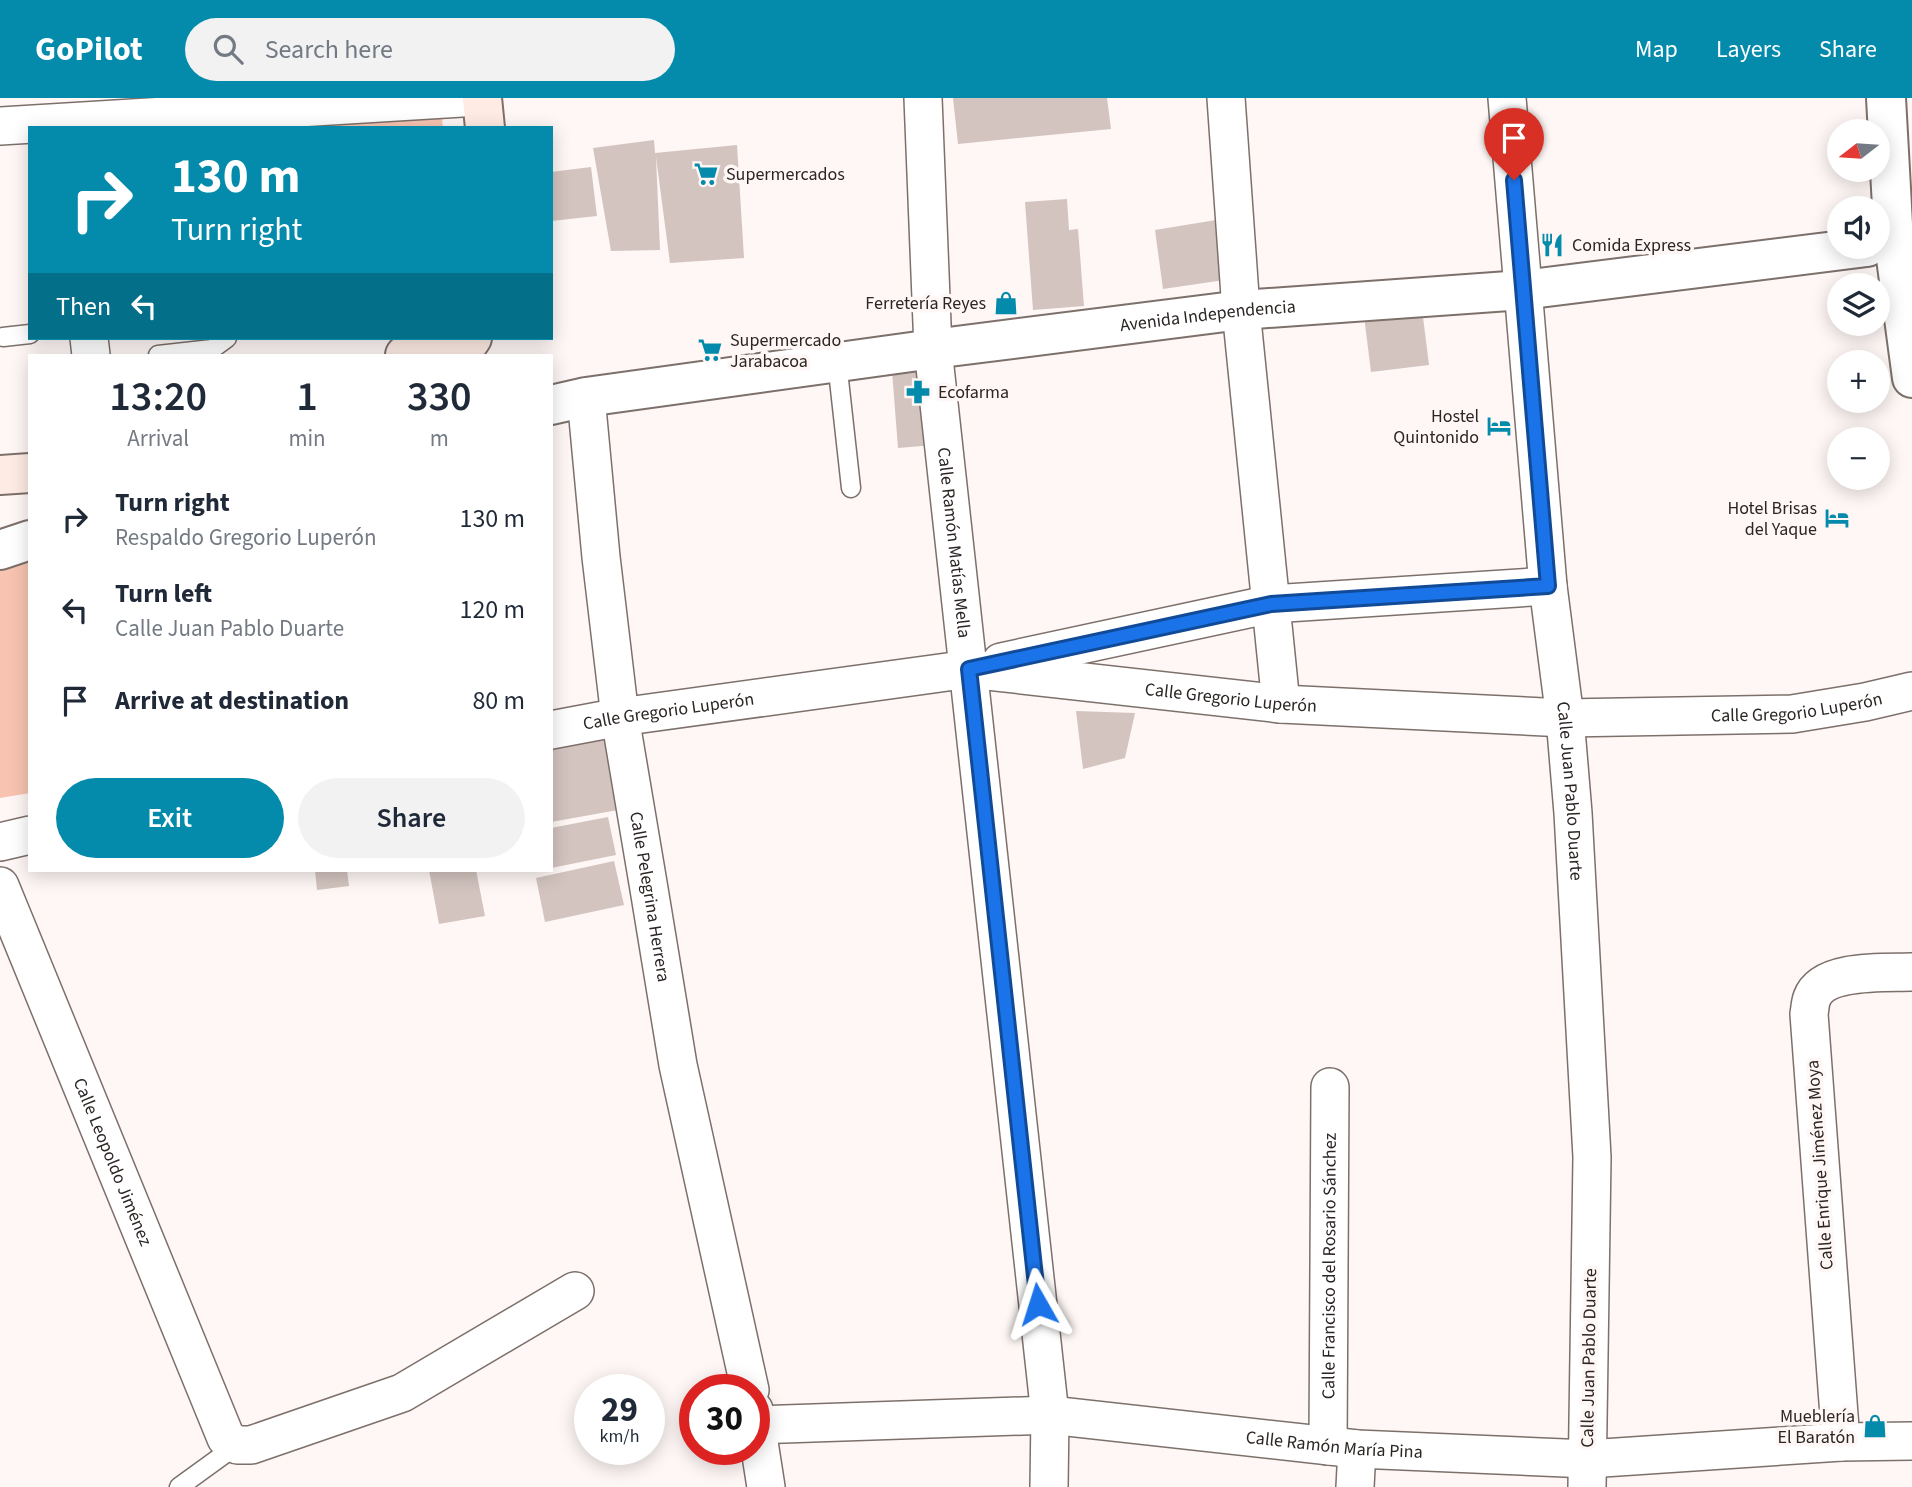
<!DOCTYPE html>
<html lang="en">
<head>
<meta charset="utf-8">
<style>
  :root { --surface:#fff; --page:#f2f2f3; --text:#1f2937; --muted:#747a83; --accent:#048bab }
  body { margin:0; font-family:"Source Sans 3",sans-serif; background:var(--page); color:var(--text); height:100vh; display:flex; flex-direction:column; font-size:26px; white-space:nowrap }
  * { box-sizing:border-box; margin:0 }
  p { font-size:23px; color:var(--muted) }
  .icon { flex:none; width:38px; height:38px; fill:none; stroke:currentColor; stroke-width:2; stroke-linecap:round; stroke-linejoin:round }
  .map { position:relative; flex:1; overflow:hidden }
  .sheet { position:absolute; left:28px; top:256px; width:525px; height:518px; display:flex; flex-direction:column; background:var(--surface); border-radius:0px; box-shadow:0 4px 18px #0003 }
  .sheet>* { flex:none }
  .guide { position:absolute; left:28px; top:28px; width:525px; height:214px; border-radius:0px; box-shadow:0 4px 18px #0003; background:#048bab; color:#fff; overflow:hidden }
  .needle { width:46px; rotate:253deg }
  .buttons { position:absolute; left:1827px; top:21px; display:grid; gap:14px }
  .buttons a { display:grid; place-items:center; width:63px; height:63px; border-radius:50%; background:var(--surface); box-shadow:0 4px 18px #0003; font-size:35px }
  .speed { position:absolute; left:574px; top:1276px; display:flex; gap:14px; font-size:35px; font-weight:700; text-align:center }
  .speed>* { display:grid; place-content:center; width:91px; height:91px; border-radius:50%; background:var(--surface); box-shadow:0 4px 18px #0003; line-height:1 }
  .speed small { font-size:18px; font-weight:400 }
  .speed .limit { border:10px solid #d22; background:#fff; color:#111 }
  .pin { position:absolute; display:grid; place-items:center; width:60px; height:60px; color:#fff; margin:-72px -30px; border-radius:50% 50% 50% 0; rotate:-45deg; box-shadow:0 0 7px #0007 }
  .pin .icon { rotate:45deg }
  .me { position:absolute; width:77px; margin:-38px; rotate:354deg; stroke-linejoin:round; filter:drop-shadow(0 0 5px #0008) }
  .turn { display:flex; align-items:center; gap:24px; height:147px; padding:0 28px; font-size:32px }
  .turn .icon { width:91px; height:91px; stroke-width:2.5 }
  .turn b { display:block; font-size:49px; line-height:60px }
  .then { display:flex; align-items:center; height:66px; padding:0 28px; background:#0003; gap:14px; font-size:26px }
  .eta { display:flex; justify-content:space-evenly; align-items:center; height:119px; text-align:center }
  .eta b { font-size:42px; font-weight:600; line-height:49px }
  .button { display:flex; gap:14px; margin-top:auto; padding:14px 28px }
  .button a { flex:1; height:80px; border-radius:42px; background:var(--accent); color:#fff; font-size:28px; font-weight:600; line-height:80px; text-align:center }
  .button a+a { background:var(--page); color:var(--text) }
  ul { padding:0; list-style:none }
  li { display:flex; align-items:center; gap:21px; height:91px; padding:0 28px }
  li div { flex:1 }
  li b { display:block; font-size:26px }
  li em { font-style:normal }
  header { display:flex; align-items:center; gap:42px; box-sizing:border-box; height:98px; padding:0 35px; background:var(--accent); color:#fff }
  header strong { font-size:33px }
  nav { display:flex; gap:38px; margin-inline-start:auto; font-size:24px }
  .search { width:490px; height:63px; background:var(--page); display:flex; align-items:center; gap:18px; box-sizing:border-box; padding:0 24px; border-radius:38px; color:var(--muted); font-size:26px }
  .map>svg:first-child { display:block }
  .green { fill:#f8c4b1 }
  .building { fill:#d3c4bf }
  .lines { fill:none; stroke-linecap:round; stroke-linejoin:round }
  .service-casing { stroke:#7d706b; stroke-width:21 }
  .minor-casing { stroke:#7d706b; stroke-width:40 }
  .tertiary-casing { stroke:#7d706b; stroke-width:42 }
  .secondary-casing { stroke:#7d706b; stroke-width:42 }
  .service { stroke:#fff; stroke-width:18 }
  .minor { stroke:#fff; stroke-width:37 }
  .tertiary { stroke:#fff; stroke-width:38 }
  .secondary { stroke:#feebe4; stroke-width:38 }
  .route-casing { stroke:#114b97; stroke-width:18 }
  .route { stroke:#1a73e8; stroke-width:12 }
  .labels { text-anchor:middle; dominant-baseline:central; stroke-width:7; stroke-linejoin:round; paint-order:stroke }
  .poi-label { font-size:18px; fill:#2b2523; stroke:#fef7f5; text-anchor:start }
  .street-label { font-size:18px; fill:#2b2523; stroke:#fef7f5 }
</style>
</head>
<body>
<header>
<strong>GoPilot</strong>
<div class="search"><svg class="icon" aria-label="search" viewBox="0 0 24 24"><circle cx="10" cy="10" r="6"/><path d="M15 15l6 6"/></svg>Search here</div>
<nav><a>Map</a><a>Layers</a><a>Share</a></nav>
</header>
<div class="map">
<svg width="1912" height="1389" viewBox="0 0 1912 1389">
  <rect width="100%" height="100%" fill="#fef7f5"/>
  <!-- green -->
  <path class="green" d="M 442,20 L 443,30 L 309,30 L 309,29 Z
    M 30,459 L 30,695 L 0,700 L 0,469 Z"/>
  <!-- building -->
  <path class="building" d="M 953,0 L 1107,0 L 1111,31 L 958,46 Z
    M 654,42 L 655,55 L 737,47 L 744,160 L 670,165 L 656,59 L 660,152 L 611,153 L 593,50 Z
    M 591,69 L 597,118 L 551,123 L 551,74 Z
    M 1067,101 L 1069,132 L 1078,131 L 1084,208 L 1033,212 L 1025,104 Z
    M 1222,121 L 1231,181 L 1163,191 L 1155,132 Z
    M 1422,211 L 1429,267 L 1371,274 L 1364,218 Z
    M 928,258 L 934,347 L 898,350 L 891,260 Z
    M 1076,613 L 1135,615 L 1125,660 L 1083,671 Z
    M 605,642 L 618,712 L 551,724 L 551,651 Z
    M 608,719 L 616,757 L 551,770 L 551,730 Z
    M 614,763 L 624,807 L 545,824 L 536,780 Z
    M 315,772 L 347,772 L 349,788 L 317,792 Z
    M 429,772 L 476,772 L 485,818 L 439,826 Z"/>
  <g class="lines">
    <!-- service casing -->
    <g class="service-casing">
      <path id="service" d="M 3,239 L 30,236
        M 158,257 L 212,251 L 227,240
        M 837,264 L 851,390
        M 179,1389 L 237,1347"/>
    </g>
    <!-- minor casing -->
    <g class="minor-casing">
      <g id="minor">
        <path id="s1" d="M 923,0 L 933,251 L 1050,1317 L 1049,1389"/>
        <path d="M 1226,0 L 1241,212 L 1281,606"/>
        <path id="s2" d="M 1507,0 L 1548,488 L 1565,620 L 1573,715 L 1592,1059 L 1587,1389"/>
        <path d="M 0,28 L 462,0"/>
        <path d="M 89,240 L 91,257"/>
        <path id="s3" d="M 586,299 L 601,459 L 620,619 L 649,791 L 678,967 L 750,1292"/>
        <path d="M 1001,564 L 1271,506 L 1548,488"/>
        <path id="s4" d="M 551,632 L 620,619 L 969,571 L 1281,606 L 1565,620 L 1792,616 L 1865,604 L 1912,593"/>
        <path d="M 0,744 L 30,737"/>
        <path id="s5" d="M 0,788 L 226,1340 L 237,1347 L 251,1347 L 402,1295 L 575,1193"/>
        <path d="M 754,1312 L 766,1389"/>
        <path id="s6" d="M 758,1327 L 1050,1317 L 1357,1351 L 1588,1361 L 1841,1344 L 1912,1343"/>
        <path d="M 1841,1344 L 1809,916 C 1810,911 1810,905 1812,900 C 1823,870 1886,875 1912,874"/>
        <path id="s7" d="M 1328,1348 L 1330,989"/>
        <path d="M 1355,1389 L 1357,1351"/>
      </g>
    </g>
    <!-- tertiary casing -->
    <g class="tertiary-casing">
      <g id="tertiary">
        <path d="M 1886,0 L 1894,145 L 1912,280"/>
        <path id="s8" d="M 551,307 L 586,299 L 933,251 L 1241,212 L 1523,192 L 1867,149"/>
        <path d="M 0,452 L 30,442"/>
      </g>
    </g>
    <!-- secondary casing -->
    <g class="secondary-casing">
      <path id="secondary" d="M 482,0 L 485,30
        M 405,257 L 431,240
        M 460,257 L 472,240
        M 0,377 L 30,375"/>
    </g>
    <!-- service -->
    <use href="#service" class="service"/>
    <!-- minor -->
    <use href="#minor" class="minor"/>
    <!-- tertiary -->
    <use href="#tertiary" class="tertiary"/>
    <!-- secondary -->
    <use href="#secondary" class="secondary"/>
  </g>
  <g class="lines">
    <!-- route casing -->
    <g class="route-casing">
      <path id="route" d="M 1038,1206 L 969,571 L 1271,506 L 1548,488 L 1514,82"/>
    </g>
    <!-- route -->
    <use href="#route" class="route"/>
  </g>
  <!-- icons -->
  <defs>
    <g id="supermarket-bare" transform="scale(1.89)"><path d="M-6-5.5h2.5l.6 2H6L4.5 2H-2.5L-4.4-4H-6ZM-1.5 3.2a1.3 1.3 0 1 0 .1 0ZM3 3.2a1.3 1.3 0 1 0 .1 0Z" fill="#048bab" stroke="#fef7f5" stroke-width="2.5" paint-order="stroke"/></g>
    <g id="restaurant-bare" transform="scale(1.89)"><path d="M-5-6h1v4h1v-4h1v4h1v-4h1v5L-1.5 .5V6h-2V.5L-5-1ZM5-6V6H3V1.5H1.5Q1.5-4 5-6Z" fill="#048bab" stroke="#fef7f5" stroke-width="2.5" paint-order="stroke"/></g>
    <g id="shop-bare" transform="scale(1.89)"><path d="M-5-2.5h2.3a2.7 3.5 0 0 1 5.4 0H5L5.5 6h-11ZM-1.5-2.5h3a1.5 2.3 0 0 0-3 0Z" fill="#048bab" stroke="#fef7f5" stroke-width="2.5" paint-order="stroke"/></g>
    <g id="pharmacy-bare" transform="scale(1.89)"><path d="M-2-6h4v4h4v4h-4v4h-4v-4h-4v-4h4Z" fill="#048bab" stroke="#fef7f5" stroke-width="2.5" paint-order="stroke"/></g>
    <g id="hotel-bare" transform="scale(1.89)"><path d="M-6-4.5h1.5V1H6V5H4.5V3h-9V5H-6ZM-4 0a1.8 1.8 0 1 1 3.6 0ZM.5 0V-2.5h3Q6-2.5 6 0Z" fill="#048bab" stroke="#fef7f5" stroke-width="2.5" paint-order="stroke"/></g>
  </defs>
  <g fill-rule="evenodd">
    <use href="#supermarket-bare" x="706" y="76"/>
    <use href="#restaurant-bare" x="1552" y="147"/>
    <use href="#shop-bare" x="1006" y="205"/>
    <use href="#supermarket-bare" x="710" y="252"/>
    <use href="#pharmacy-bare" x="918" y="294"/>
    <use href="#hotel-bare" x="1499" y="328"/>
    <use href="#hotel-bare" x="1837" y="420"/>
    <use href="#shop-bare" x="1875" y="1328"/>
  </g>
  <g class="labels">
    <!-- poi labels -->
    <g class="poi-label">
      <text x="726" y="76">Supermercados</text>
      <text x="1572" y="147">Comida Express</text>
      <text x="986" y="205" text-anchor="end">Ferretería Reyes</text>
      <text x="730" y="242">Supermercado<tspan x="730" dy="21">Jarabacoa</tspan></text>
      <text x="938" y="294">Ecofarma</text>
      <text x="1479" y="318" text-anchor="end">Hostel<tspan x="1479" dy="21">Quintonido</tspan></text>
      <text x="1817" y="410" text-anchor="end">Hotel Brisas<tspan x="1817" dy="21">del Yaque</tspan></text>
      <text x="1855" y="1318" text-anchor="end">Mueblería<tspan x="1855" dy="21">El Baratón</tspan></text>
    </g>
    <!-- street labels -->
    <g class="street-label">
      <text stroke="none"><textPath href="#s8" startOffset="663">Avenida Independencia</textPath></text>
      <text stroke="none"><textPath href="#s1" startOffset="446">Calle Ramón Matías Mella</textPath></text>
      <text stroke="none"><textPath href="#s4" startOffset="686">Calle Gregorio Luperón</textPath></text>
      <text stroke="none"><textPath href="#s4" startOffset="1253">Calle Gregorio Luperón</textPath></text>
      <text stroke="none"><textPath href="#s4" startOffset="119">Calle Gregorio Luperón</textPath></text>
      <text stroke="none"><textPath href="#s2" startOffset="696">Calle Juan Pablo Duarte</textPath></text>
      <text stroke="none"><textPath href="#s3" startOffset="504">Calle Pelegrina Herrera</textPath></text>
      <text stroke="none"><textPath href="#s5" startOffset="298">Calle Leopoldo Jiménez</textPath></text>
      <text transform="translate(1820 1067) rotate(-94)">Calle Enrique Jiménez Moya</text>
      <text stroke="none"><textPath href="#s7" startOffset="180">Calle Francisco del Rosario Sánchez</textPath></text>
      <text transform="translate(1589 1260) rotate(-89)">Calle Juan Pablo Duarte</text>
      <text stroke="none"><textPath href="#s6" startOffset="578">Calle Ramón María Pina</textPath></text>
    </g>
  </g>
</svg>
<div class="buttons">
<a><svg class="needle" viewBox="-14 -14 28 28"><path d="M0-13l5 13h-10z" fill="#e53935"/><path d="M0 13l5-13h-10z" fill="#747a83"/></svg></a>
<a><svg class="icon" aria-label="sound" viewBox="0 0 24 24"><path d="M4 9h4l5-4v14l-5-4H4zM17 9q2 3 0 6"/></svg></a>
<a><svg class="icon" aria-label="layers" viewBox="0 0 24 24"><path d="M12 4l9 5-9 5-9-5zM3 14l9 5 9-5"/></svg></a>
<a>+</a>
<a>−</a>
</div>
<div class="speed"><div>29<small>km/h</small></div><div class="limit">30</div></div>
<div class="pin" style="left:1514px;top:82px;background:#d93025"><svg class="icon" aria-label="arrive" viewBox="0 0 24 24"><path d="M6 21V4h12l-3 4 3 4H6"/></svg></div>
<svg class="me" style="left:1038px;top:1206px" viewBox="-20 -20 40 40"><path d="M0-17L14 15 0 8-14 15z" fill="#1a73e8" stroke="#fff" stroke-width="4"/></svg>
<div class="guide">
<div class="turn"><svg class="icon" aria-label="right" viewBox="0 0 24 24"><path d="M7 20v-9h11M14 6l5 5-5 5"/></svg><div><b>130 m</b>Turn right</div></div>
<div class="then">Then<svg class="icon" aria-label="left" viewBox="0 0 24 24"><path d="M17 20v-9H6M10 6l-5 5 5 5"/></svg></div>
</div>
<section class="sheet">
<div class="eta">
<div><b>13:20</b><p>Arrival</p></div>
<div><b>1</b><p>min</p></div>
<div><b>330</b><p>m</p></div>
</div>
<ul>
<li><svg class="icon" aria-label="right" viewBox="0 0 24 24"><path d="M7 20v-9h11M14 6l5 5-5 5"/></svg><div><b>Turn right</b><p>Respaldo Gregorio Luperón</p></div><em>130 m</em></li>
<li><svg class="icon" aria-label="left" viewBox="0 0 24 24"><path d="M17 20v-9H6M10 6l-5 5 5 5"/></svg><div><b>Turn left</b><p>Calle Juan Pablo Duarte</p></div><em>120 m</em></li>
<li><svg class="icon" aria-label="arrive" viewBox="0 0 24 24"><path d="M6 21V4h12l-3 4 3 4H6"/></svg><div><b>Arrive at destination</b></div><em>80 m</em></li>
</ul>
<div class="button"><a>Exit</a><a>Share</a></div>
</section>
</div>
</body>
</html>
